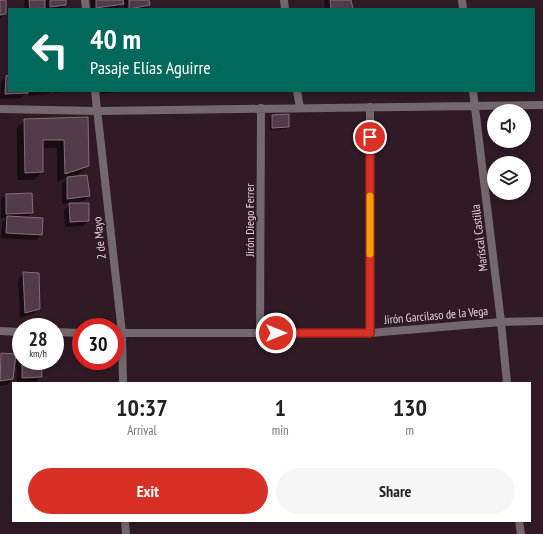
<!DOCTYPE html>
<html lang="en">
<head>
<meta charset="utf-8">
<style>
  :root { --surface:#fff; --page:#f6f6f6; --text:#222; --muted:#767676; --accent:#d93025 }
  body { margin:0; font-family:"PT Sans Narrow",sans-serif; background:var(--page); color:var(--text); height:100vh; display:flex; flex-direction:column; font-size:15px; white-space:nowrap }
  * { box-sizing:border-box; margin:0 }
  p { font-size:13px; color:var(--muted) }
  .icon { flex:none; width:22px; height:22px; fill:none; stroke:currentColor; stroke-width:2; stroke-linecap:round; stroke-linejoin:round }
  .map { position:relative; flex:1; overflow:hidden }
  .side { position:absolute; left:12px; top:382px; width:519px; height:140px; display:flex; flex-direction:column; background:var(--surface); border-radius:0px; box-shadow:0 2px 6px #0003 }
  .side>* { flex:none }
  .banner { position:absolute; left:8px; top:8px; width:527px; height:84px; border-radius:0px; box-shadow:0 2px 6px #0003; background:#00695c; color:#fff; overflow:hidden }
  .fabs { position:absolute; left:487px; top:104px; display:grid; gap:8px }
  .fabs a { display:grid; place-items:center; width:44px; height:44px; border-radius:50%; background:var(--surface); box-shadow:0 2px 6px #0003; font-size:20px }
  .speed { position:absolute; left:12px; top:318px; display:flex; gap:8px; font-size:20px; font-weight:700; text-align:center }
  .speed>* { display:grid; place-content:center; width:52px; height:52px; border-radius:50%; background:var(--surface); box-shadow:0 2px 6px #0003; line-height:1 }
  .speed small { font-size:10px; font-weight:400 }
  .speed .limit { border:6px solid #d22; background:#fff; color:#111 }
  .pin { position:absolute; display:grid; place-items:center; width:34px; height:34px; color:#fff; margin:-17px; border:2px solid #fff; border-radius:50%; box-shadow:0 1px 4px #0007 }
  .me { position:absolute; width:44px; margin:-22px; rotate:90deg; stroke-linejoin:round; filter:drop-shadow(0 0 3px #0008) }
  .turn { display:flex; align-items:center; gap:14px; height:84px; padding:0 16px; font-size:18px }
  .turn .icon { width:52px; height:52px; stroke-width:2.5 }
  .turn b { display:block; font-size:28px; line-height:34px }
  .eta { display:flex; justify-content:space-evenly; align-items:center; height:68px; text-align:center }
  .eta b { font-size:24px; font-weight:800; line-height:28px }
  .button { display:flex; gap:8px; margin-top:auto; padding:8px 16px }
  .button a { flex:1; height:46px; border-radius:24px; background:var(--accent); color:#fff; font-size:16px; font-weight:800; line-height:46px; text-align:center }
  .button a+a { background:var(--page); color:var(--text) }
  .map>svg:first-child { display:block }
  .shadow { fill:#0007 }
  .building { fill:#533c49; stroke:#876d7b }
  .lines { fill:none; stroke-linecap:round; stroke-linejoin:round }
  .minor { stroke:#73686e; stroke-width:8 }
  .route-casing { stroke:#8d1f18; stroke-width:10 }
  .route { stroke:#d93025; stroke-width:7 }
  .slow { stroke:#f59e0b; stroke-width:7 }
  .labels { text-anchor:middle; dominant-baseline:central; stroke-width:4; stroke-linejoin:round; paint-order:stroke }
  .street-label { font-size:12px; fill:#e3d4dc; stroke:#2f1a26 }
</style>
</head>
<body>
<div class="map">
<svg width="543" height="534" viewBox="0 0 543 534">
  <rect width="100%" height="100%" fill="#2f1a26"/>
  <!-- shadow -->
  <path class="shadow" d="M 25,0 L 65,0 L 65,5 L 61,9 L 45,9 L 45,7 L 43,9 L 24,9 Z
    M 91,0 L 122,0 L 122,4 L 117,9 L 91,9 Z
    M 124,0 L 148,0 L 149,4 L 144,9 L 124,9 Z
    M 324,0 L 350,0 L 352,9 L 325,9 Z
    M 0,1 L 5,14 L 0,19 Z
    M 9,76 L 9,91 L 27,91 L 27,92 L 21,98 L 0,99 L 1,82 L 6,77 Z
    M 29,91 L 51,91 L 48,94 L 29,96 Z
    M 54,91 L 69,91 L 54,93 Z
    M 102,91 L 124,91 L 102,94 Z
    M 288,115 L 288,127 L 286,129 L 270,130 L 270,118 L 272,116 Z
    M 87,118 L 88,166 L 79,174 L 72,176 L 89,196 L 84,201 L 62,204 L 62,184 L 67,178 L 57,182 L 57,148 L 42,148 L 42,172 L 34,180 L 17,180 L 17,128 L 25,120 Z
    M 6,195 L 32,213 L 26,218 L 41,235 L 36,240 L 1,238 L 2,223 L 6,218 L 1,218 L 1,200 Z
    M 70,204 L 88,221 L 83,226 L 65,227 L 64,210 Z
    M 24,273 L 39,309 L 33,314 L 20,318 L 18,279 Z
    M 21,350 L 21,361 L 40,361 L 41,376 L 36,382 L 17,383 L 16,355 Z
    M 2,354 L 12,379 L 7,385 L 0,386 L 0,356 Z"/>
  <!-- building -->
  <path class="building" d="M 0,0 L 6,0 L 6,14 L 0,15 Z
    M 29,0 L 45,0 L 45,8 L 30,9 Z
    M 50,0 L 66,0 L 66,5 L 50,7 Z
    M 96,0 L 123,0 L 124,4 L 96,8 Z
    M 129,0 L 149,0 L 150,5 L 129,9 Z
    M 330,0 L 351,0 L 353,9 L 331,9 Z
    M 9,75 L 9,91 L 28,91 L 28,93 L 5,94 L 6,76 Z
    M 289,114 L 289,127 L 272,128 L 272,115 Z
    M 88,117 L 89,166 L 65,174 L 64,140 L 43,140 L 43,172 L 25,173 L 24,119 Z
    M 87,175 L 90,196 L 67,199 L 67,177 Z
    M 32,193 L 33,213 L 6,214 L 6,194 Z
    M 69,203 L 89,203 L 89,221 L 70,222 Z
    M 7,216 L 43,218 L 42,235 L 6,233 Z
    M 23,272 L 39,273 L 40,309 L 25,313 Z
    M 1,353 L 16,354 L 13,379 L 0,381 Z
    M 22,361 L 41,361 L 42,377 L 22,378 Z"/>
  <g class="lines">
    <!-- minor -->
    <path class="minor" d="M 85,0 L 86,9
      M 284,0 L 285,9
      M 462,0 L 463,9
      M 95,91 L 122,333 L 123,383
      M 297,91 L 300,107
      M 473,91 L 501,322 L 507,383
      M 370,107 L 370,333
      M 0,109 L 97,111 L 543,105
      M 0,331 L 21,332
      M 55,332 L 81,333
      M 115,333 L 370,333 L 501,322 L 543,321
      M 260,333 L 261,108
      M 125,521 L 126,534
      M 519,521 L 521,534"/>
  </g>
  <g class="lines">
    <!-- route casing -->
    <g class="route-casing">
      <path id="route" d="M 276,333 L 370,333 L 370,137"/>
    </g>
    <!-- route -->
    <use href="#route" class="route"/>
    <!-- slow -->
    <path class="slow" d="M 370,196 L 370,254"/>
  </g>
  <g class="labels">
    <!-- street labels -->
    <g class="street-label">
      <text transform="translate(249 220) rotate(-90)">Jirón Diego Ferrer</text>
      <text transform="translate(99 238) rotate(-96)">2 de Mayo</text>
      <text transform="translate(479 238) rotate(-97)">Mariscal Castilla</text>
      <text transform="translate(436 315) rotate(-5)">Jirón Garcilaso de la Vega</text>
    </g>
  </g>
</svg>
<div class="fabs">
<a><svg class="icon" aria-label="sound" viewBox="0 0 24 24"><path d="M4 9h4l5-4v14l-5-4H4zM17 9q2 3 0 6"/></svg></a>
<a><svg class="icon" aria-label="layers" viewBox="0 0 24 24"><path d="M12 4l9 5-9 5-9-5zM3 14l9 5 9-5"/></svg></a>
</div>
<div class="speed"><div>28<small>km/h</small></div><div class="limit">30</div></div>
<div class="pin" style="left:370px;top:137px;background:#d93025"><svg class="icon" aria-label="arrive" viewBox="0 0 24 24"><path d="M6 21V4h12l-3 4 3 4H6"/></svg></div>
<svg class="me" style="left:276px;top:333px" viewBox="-20 -20 40 40"><circle r="17" fill="#d93025" stroke="#fff" stroke-width="3"/><path d="M0-11L8 9 0 5-8 9z" fill="#fff"/></svg>
<div class="banner">
<div class="turn"><svg class="icon" aria-label="left" viewBox="0 0 24 24"><path d="M17 20v-9H6M10 6l-5 5 5 5"/></svg><div><b>40 m</b>Pasaje Elías Aguirre</div></div>
</div>
<section class="side">
<div class="eta">
<div><b>10:37</b><p>Arrival</p></div>
<div><b>1</b><p>min</p></div>
<div><b>130</b><p>m</p></div>
</div>
<div class="button"><a>Exit</a><a>Share</a></div>
</section>
</div>
</body>
</html>
